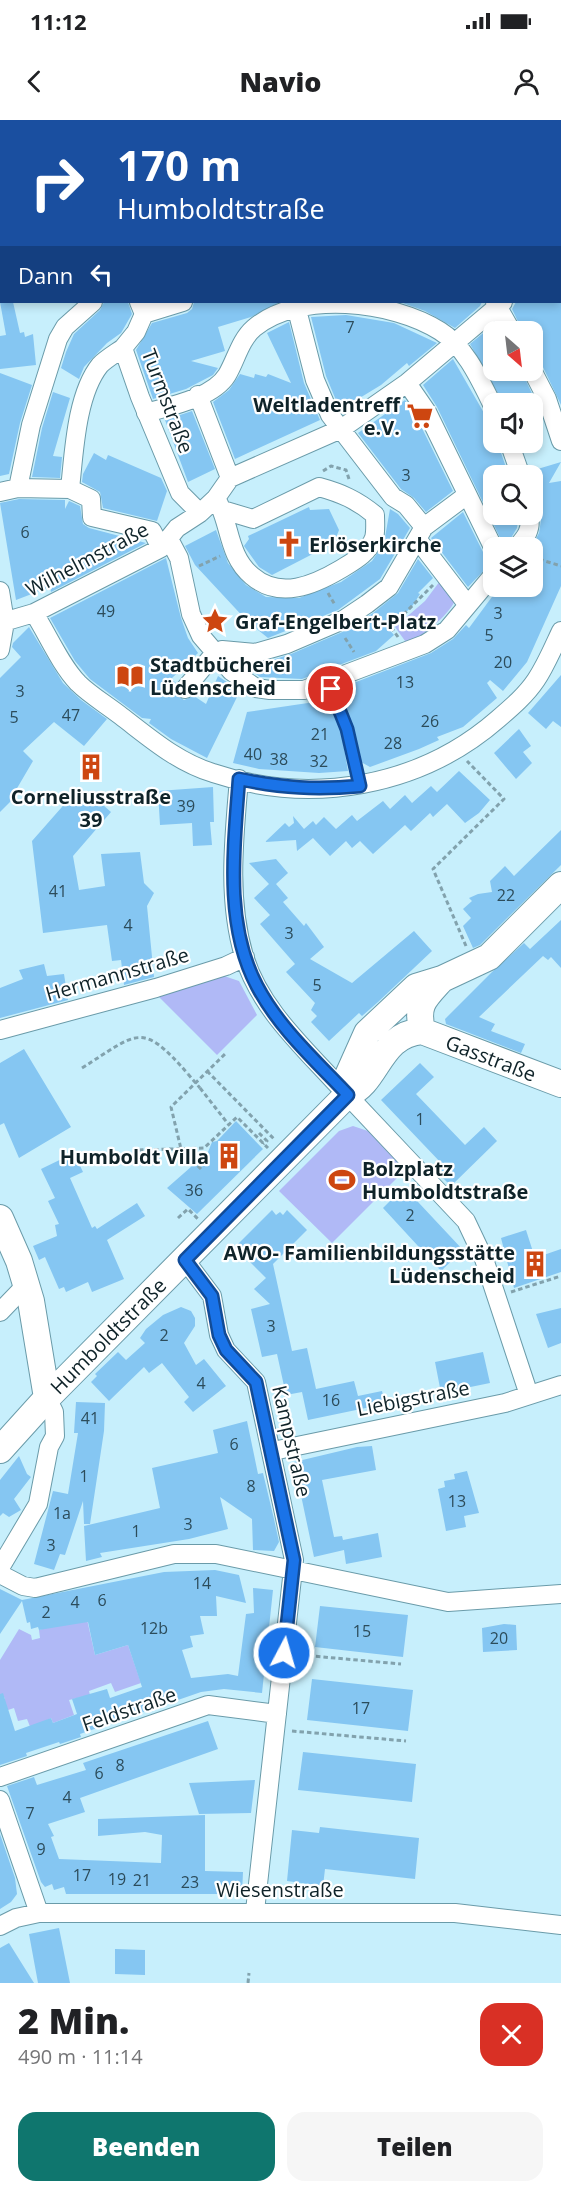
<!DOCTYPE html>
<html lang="de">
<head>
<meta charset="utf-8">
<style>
  :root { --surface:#fff; --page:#f6f6f6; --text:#202124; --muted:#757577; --accent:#0f766e }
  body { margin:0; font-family:"Open Sans",sans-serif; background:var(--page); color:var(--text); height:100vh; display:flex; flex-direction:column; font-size:22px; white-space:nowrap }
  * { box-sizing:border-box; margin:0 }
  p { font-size:20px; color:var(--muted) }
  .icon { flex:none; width:33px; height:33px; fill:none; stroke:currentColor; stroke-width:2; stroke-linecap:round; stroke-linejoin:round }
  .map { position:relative; height:1863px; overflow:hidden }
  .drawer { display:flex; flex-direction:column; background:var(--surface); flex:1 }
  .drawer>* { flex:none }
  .top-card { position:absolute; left:0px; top:0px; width:561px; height:183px; box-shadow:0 3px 9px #0003; background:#1a4fa0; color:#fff; overflow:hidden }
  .needle { width:39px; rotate:152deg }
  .fabs { position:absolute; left:483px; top:201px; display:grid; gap:12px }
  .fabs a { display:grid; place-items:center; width:60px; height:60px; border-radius:12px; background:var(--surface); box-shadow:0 3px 9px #0003; font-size:30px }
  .pin { position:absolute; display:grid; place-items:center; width:51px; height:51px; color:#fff; margin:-26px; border:3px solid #fff; border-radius:50%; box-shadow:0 2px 6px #0007 }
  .me { position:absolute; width:66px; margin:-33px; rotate:6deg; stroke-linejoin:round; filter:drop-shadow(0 0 4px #0008) }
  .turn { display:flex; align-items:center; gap:21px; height:126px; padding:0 18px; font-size:27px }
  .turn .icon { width:78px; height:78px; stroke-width:2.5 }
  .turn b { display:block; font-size:42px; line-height:51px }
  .then { display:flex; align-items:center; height:57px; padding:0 18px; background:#0003; gap:12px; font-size:22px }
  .round { display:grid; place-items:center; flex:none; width:63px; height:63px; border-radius:18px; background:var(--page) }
  .overview { display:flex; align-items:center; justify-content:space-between; height:102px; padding:0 18px }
  h1 { font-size:36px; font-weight:800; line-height:45px }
  .cta { display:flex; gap:12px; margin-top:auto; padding:12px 18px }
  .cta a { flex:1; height:69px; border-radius:18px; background:var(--accent); color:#fff; font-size:24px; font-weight:800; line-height:69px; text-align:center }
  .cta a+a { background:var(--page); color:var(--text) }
  .status { display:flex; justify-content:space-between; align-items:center; height:42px; padding:0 30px; background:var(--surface); direction:ltr }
  .status svg { height:16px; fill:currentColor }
  header { display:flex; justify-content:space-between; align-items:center; height:78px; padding:0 18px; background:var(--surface); font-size:27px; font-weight:800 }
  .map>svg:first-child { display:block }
  .green { fill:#b0b9f6 }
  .building { fill:#85c6f2 }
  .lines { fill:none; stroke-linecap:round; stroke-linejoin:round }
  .lane-casing { stroke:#6a9ba9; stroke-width:11 }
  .street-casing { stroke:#6a9ba9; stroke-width:20 }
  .secondary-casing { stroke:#6a9ba9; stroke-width:28 }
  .path { stroke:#82a2ad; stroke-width:3; stroke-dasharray:4.5 3; stroke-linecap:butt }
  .lane { stroke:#fff; stroke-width:9 }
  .street { stroke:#fff; stroke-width:18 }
  .secondary { stroke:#fff; stroke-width:26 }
  .path-bridge { stroke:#82a2ad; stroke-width:3; stroke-dasharray:4.5 3; stroke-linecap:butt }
  .route-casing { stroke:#114b97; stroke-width:15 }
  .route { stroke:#1a73e8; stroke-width:10 }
  .labels { text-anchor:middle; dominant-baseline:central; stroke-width:4.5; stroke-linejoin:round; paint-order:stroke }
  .number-label { font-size:16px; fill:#2c4c5b }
  .street-label { font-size:20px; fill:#0f2329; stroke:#fff }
  .poi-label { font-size:20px; font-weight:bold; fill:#0f2329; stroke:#fff; text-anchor:start }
</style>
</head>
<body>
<div class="status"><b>11:12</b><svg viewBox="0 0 49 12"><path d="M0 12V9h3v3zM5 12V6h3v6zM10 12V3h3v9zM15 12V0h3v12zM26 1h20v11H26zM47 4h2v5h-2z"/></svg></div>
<header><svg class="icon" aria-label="back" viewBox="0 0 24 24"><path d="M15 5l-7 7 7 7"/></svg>Navio<svg class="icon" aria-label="person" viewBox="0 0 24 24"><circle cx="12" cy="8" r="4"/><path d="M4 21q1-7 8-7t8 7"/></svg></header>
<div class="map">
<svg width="561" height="1863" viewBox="0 0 561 1863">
  <rect width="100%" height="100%" fill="#c7effc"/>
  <!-- green -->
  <path class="green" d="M 443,457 L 456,479 C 446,499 425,512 408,525 L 395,507 L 425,481 Z
    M 224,856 L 239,861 L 257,895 L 217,935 L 159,877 L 211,858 Z
    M 353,1006 L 368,1011 L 405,1050 L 332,1123 L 279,1071 L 339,1011 Z
    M 86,1495 L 95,1535 L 128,1525 L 141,1563 L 115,1572 L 111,1563 L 89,1571 L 90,1575 L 69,1580 L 74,1595 L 53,1603 L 51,1598 L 31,1609 L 27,1599 L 18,1601 L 14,1588 L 5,1591 L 2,1582 L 5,1578 L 0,1575 L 0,1540 L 19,1509 L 31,1515 L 32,1520 L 40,1518 L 39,1510 Z"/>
  <!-- building -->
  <path class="building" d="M 0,182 L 13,182 L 20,213 L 24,212 L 25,217 L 33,214 L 36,245 L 0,249 L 0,216 L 6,215 Z
    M 104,182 L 128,182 L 132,194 L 121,213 L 107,223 L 84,247 L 79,259 L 61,248 L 66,232 L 74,214 L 100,190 Z
    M 194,182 L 280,182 L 251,197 L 218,207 L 225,231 L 191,241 L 218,248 L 213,255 L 186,269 L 153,279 L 136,230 L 152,203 L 187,193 L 192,189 Z
    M 400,182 L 482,182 L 480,186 L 455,208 L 425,191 Z
    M 516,182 L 561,182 L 561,285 L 542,245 L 532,239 L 532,212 L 523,212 L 512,189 Z
    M 346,195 L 394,203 L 437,223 L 409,246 L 407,243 L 381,265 L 340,290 L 326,256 L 311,197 Z
    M 289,202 L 304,263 L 320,300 L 235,339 L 213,282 L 229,270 L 240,254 L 254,258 L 255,254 L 266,257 L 268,254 L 291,263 L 267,213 Z
    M 494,204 L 499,212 L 494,212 L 494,250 L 521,250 L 536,282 L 504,284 L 470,224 Z
    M 453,239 L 484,293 L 494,299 L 494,329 L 499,327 L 509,356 L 494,356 L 494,394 L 518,394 L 518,400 L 517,408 L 505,428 L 437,287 L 423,265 Z
    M 0,253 L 32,265 L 20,303 L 9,354 L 0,356 Z
    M 53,272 L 70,278 L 53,336 L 62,337 L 60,358 L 32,357 L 42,308 Z
    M 405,280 L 417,298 L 453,371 L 426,392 L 414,378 L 401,369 L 358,313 Z
    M 192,291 L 215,349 L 188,362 L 165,300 Z
    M 94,333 L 106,340 L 108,335 L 161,358 L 167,371 L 157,401 L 103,388 L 100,372 L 82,362 L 83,354 Z
    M 561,342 L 549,363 L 561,361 L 561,466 L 527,542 L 503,571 L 490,560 L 487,563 L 497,578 L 463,607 L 437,617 L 439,620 L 419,629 L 370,647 L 361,642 L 353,607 L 338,569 L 431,533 L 453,519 L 466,505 L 469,508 L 500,466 L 532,466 L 531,428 L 539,413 L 541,400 L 531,351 Z
    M 19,379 L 65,380 L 65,389 L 69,381 L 80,386 L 83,404 L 89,408 L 146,423 L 51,472 L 50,467 L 16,480 L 0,383 Z
    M 309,387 L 310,390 L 329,389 L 339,410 L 334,423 L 272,455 L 259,447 L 244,426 L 249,419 L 248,416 Z
    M 390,389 L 398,394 L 410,408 L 380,459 L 338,490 L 268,518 L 248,502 L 195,445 L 185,426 L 216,410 L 228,443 L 246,465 L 266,477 L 299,478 L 341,462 L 372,441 L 384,423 Z
    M 463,392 L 484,434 L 494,440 L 468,467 L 431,418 Z
    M 166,438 L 181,498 L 188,518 L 198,533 L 171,559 L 176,563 L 175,573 L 184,580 L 194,576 L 206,584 L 218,556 L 240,571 L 207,638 L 171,619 L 149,603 L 151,599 L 142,598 L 90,559 L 75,541 L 50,498 Z
    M 418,439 L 433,458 L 418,473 L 420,474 L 411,488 L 387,507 L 394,515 L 376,531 L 302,559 L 260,557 L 252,551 L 260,544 L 291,534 L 347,510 L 373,493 L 398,473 Z
    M 29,507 L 63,563 L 81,580 L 107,599 L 84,626 L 54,602 L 23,631 L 33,641 L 16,670 L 19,673 L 0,692 L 0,558 L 21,537 L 12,527 L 13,523 Z
    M 561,555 L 561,607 L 553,601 L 546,609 L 528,593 Z
    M 328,580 L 341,611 L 348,651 L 319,653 L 259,649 L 233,643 L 247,592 Z
    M 519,609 L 531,626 L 523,632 L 532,643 L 516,659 L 494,633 Z
    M 459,651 L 490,680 L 479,693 L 465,703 L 447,684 L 433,697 L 430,693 L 411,711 L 405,705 L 373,734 L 360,721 L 352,728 L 346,721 L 330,736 L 313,718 L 297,731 L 296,720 L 265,722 L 285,703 L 289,707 L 294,703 L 293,696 L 304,709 L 313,701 L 316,705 L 324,697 L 336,709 L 352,695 L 357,701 L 383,681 L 390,689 L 405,675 L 412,683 L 431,666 L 437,672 Z
    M 213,667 L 214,702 L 210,702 L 212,725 L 193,726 L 192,703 L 160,705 L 158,671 Z
    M 76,671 L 95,678 L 111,692 L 73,736 L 79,770 L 105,766 L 101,734 L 140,732 L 144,763 L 154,773 L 147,786 L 154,857 L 124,865 L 121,840 L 112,841 L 107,805 L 43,813 L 32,721 Z
    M 561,710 L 561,745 L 480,825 L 473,828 L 463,806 L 471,798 L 463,789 L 472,781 L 469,778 L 478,774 L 492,772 L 490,761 L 505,746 L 514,756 Z
    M 276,739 L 288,753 L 276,764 L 288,778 L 283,782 L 304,806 L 306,803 L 324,827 L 310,839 L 352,863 L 414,811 L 432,831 L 378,882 L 362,896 L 359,893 L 329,921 L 311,902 L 317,896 L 311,890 L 315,883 L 286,852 L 295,844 L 260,804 L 270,795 L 254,778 L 269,764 L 249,743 Z
    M 561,800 L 561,848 L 551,837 L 548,840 L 543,836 L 479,897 L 495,904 L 491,911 L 525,924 L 521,933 L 446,904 L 445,899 L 492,852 L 524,823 L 530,829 Z
    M 44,844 L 47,856 L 64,854 L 68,880 L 0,898 L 0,868 L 23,859 L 19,850 Z
    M 24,929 L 71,1007 L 19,1038 L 4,1003 L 0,1005 L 0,943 Z
    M 420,943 L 434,957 L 416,974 L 465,1025 L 484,1007 L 497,1021 L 451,1066 L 437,1052 L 443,1045 L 381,980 Z
    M 236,1001 L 263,1029 L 197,1094 L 167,1068 L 208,1032 L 212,1022 L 217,1021 Z
    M 74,1033 L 83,1052 L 70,1058 L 92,1108 L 95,1106 L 97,1109 L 137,1083 L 145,1096 L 107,1120 L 124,1159 L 92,1172 L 88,1162 L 66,1172 L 64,1167 L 59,1169 L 45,1137 L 39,1140 L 33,1126 L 57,1116 L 55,1105 L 59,1104 L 48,1081 L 55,1078 L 41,1049 Z
    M 404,1067 L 463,1130 L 441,1151 L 383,1088 Z
    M 272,1090 L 276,1095 L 280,1092 L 283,1095 L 287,1090 L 307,1110 L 273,1144 L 292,1231 L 307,1228 L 316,1269 L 354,1261 L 358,1276 L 382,1271 L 385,1284 L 308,1300 L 302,1272 L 286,1275 L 277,1234 L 262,1237 L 251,1189 L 270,1184 L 254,1169 L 266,1158 L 235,1127 Z
    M 526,1110 L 535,1138 L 561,1129 L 561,1152 L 514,1168 L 501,1118 Z
    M 181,1187 L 191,1191 L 195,1198 L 195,1206 L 184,1223 L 196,1245 L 204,1239 L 226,1266 L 193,1292 L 184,1282 L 189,1277 L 162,1243 L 149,1253 L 144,1247 L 109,1281 L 91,1262 L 97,1256 L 95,1254 L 118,1232 L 126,1240 L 145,1223 L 140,1218 L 146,1209 L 163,1195 Z
    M 561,1188 L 561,1223 L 548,1228 L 536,1194 Z
    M 483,1232 L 490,1263 L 441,1273 L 435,1242 Z
    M 76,1282 L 105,1283 L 104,1311 L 90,1404 L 84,1404 L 83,1381 L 65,1435 L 60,1434 L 54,1450 L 34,1444 L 53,1371 L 68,1374 L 78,1313 L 74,1313 Z
    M 247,1301 L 258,1354 L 263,1353 L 274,1399 L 279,1422 L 274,1431 L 253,1430 L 252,1399 L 220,1377 L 228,1409 L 189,1419 L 100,1433 L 102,1437 L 86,1441 L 84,1406 L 160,1388 L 152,1348 L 218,1333 L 213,1310 Z
    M 372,1326 L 376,1350 L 322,1360 L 334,1417 L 342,1416 L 343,1420 L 378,1413 L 382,1437 L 346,1444 L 344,1430 L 314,1437 L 294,1342 L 357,1327 Z
    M 19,1336 L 27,1354 L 31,1357 L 14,1379 L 21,1390 L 9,1397 L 3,1393 L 0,1396 L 0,1360 Z
    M 467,1351 L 479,1393 L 464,1396 L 466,1407 L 446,1411 L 438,1369 L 445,1367 L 444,1361 L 455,1359 L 454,1354 Z
    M 215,1450 L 239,1455 L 246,1483 L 216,1476 L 217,1496 L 200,1496 L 204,1514 L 190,1516 L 193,1527 L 182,1530 L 191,1558 L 228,1554 L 238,1556 L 246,1494 L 254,1493 L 253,1468 L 273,1470 L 262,1573 L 224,1569 L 201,1572 L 80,1614 L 81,1617 L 60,1624 L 59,1622 L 26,1633 L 27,1636 L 0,1645 L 0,1574 L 3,1573 L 15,1611 L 51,1598 L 53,1603 L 77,1594 L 72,1579 L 107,1569 L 110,1578 L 142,1567 L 128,1525 L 95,1535 L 88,1502 L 39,1510 L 38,1507 L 31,1509 L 30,1502 L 27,1503 L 22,1481 L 0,1514 L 0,1469 L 22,1480 L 164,1452 Z
    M 320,1486 L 408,1495 L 403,1537 L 315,1527 Z
    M 504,1504 L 516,1505 L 517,1530 L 483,1532 L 482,1508 Z
    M 312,1559 L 413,1570 L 408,1611 L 307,1600 Z
    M 208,1601 L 218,1629 L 80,1678 L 85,1692 L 48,1704 L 54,1716 L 51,1717 L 59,1739 L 161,1743 L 162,1715 L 145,1712 L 98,1716 L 98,1699 L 205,1695 L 205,1751 L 243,1752 L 242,1774 L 66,1774 L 64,1767 L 54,1770 L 52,1764 L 45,1767 L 41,1762 L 7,1666 L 34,1657 L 37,1665 L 86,1650 L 83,1643 Z
    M 303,1632 L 416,1644 L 412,1682 L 298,1670 Z
    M 255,1660 L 251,1693 L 199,1694 L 189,1663 Z
    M 320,1707 L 419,1718 L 415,1759 L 325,1749 L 323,1766 L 287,1761 L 292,1710 L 319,1713 Z
    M 0,1714 L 15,1758 L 17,1774 L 11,1782 L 0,1789 Z
    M 59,1808 L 70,1863 L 38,1863 L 29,1814 Z
    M 9,1823 L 34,1863 L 0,1863 L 0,1828 Z
    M 115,1829 L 145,1830 L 145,1855 L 115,1854 Z"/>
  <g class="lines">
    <!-- lane casing -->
    <g class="lane-casing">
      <path id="lane" d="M 188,0 L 189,2
        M 328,561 L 347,609 L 360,666"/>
    </g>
    <!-- street casing -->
    <g class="street-casing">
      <path id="street" d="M 450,0 L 451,2
        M 304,2 L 305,0
        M 353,2 L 358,0
        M 560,59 L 561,59
        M 0,79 L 2,78
        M 560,146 L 561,145
        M 139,182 L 144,194 L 136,212 L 123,228 L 140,277 L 180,373 L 200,393
        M 295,182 L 315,260 L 330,295 L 393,377 L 406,385 L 424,407
        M 495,182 L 512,212
        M 144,194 L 183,182
        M 532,250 L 547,279 L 561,321
        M 407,263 L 427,292 L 494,429
        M 198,275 L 230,358
        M 146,293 C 170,286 213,278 227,255 C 236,240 240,220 254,208 C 299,170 393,181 440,211 C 466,227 481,262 494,288
        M 509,322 L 521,356
        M 18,368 L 70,369 L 91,379 L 92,397 L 152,411 L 161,428
        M 70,369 C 74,333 76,275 100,245 C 106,239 116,233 123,228
        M 0,372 L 18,368 L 31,305 L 58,219 L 65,207 L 93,182
        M 216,378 C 231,404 227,435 252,456 C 280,480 314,465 341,449 C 354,441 368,434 374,418 C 376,411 375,402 375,395 C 357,380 341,373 319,367 L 253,399 L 223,390
        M 169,419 L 179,438 L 191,494 L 201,516 L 231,551 L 256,568 L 270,570 L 304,570 L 425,524 L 447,510 L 494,454
        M 418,420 L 467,484
        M 516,428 C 526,417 532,410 529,394
        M 0,471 L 5,502 L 0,530
        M 34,493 C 48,515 60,544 78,563 C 90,575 107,585 121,596 C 150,618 177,642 213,653 C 311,686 420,667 498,599 C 512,587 526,575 536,560 C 546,545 553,528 561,511
        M 0,503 L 34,493 L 161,428 L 177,408 L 200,393 L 216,378 L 230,358 L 341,309 L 407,263 L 503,182
        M 185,569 L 214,534 L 222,530 L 255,533 L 287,524 L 343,500 L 367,484 L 389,467 L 424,407 L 467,375
        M 239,659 C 234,718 227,779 244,836 C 259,886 300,924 334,961 C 378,1008 422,1054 466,1101 L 484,1139 L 529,1275
        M 0,910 L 156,868 L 226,846 L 245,837
        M 185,1140 L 212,1176 L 219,1215 L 226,1230 L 256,1262 L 294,1440 L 255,1791
        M 0,1192 L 26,1165
        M 273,1331 L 505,1283 L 561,1265
        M 0,1448 L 38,1384 L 49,1327 L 55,1316 L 54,1292 L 47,1278
        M 0,1454 L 23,1466 L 35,1468 L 174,1434 L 216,1434 L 448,1482 L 561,1474
        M 0,1657 L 208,1585 L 277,1594
        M 0,1680 L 39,1793
        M 0,1806 L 16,1798 L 39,1793 L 455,1793 L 561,1805"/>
    </g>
    <!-- secondary casing -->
    <g class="secondary-casing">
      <path id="secondary" d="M 422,911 C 416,884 424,879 442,859
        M 347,975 L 346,960 L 367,913 L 416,867 L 442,859 L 489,837 L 561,765
        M 0,1098 L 19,1141 L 31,1181 L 47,1278
        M 0,1330 L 47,1278 L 347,975 C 379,962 378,915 422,911 L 561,964"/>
    </g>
    <!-- path -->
    <path class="path" d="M 95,0 L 95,2
      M 323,351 L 331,346 L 346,350 L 349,359
      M 532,437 L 561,446
      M 199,446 L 220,436
      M 328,473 L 335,485
      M 398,517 L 391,507 L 433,465
      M 345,518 L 354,532
      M 466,826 L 433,749 L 504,679 L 467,641
      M 82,948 C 138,913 141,900 188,954
      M 207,951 L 275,1020
      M 200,968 L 229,1005
      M 259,1013 L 267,1021 L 263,1024
      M 139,1030 L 204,1028 L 237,997 L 268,1028
      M 201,1049 L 181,1029 L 171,987 L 227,932
      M 178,1098 L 188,1089 L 198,1099
      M 511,1172 L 561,1156
      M 301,1535 L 401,1544
      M 292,1611 L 406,1621
      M 248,1863 L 249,1853"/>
    <!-- lane -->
    <use href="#lane" class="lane"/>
    <!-- street -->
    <use href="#street" class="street"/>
    <!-- secondary -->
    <use href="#secondary" class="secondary"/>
    <!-- path-bridge -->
    <path class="path-bridge" d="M 188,954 L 200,968"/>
  </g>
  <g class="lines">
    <!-- route casing -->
    <g class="route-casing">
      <path id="route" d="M 284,1533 L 294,1440 L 256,1262 L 226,1230 L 219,1215 L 212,1176 L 185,1140 L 348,975 C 316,941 279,908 257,866 C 224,804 234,727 239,659 C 282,668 316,670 360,666 L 347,609 L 331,569"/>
    </g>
    <!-- route -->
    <use href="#route" class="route"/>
  </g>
  <!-- icons -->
  <defs>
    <g id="supermarket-bare" transform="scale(2.07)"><path d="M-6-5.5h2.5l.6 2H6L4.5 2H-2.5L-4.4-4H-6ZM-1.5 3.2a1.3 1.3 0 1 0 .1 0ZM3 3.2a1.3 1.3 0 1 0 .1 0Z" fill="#cd4610" stroke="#fff" stroke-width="2.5" paint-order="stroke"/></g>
    <g id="church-bare" transform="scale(2.07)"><path d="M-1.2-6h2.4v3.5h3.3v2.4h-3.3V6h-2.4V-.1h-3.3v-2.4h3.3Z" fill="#cd4610" stroke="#fff" stroke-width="2.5" paint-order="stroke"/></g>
    <g id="sight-bare" transform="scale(2.07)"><path d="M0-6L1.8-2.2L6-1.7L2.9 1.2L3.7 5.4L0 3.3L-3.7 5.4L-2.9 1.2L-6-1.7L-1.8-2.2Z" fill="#cd4610" stroke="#fff" stroke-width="2.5" paint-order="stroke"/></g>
    <g id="library-bare" transform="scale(2.07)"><path d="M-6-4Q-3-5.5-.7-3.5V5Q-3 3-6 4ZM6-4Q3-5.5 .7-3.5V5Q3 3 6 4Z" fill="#cd4610" stroke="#fff" stroke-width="2.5" paint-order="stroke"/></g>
    <g id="building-bare" transform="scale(2.07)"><path d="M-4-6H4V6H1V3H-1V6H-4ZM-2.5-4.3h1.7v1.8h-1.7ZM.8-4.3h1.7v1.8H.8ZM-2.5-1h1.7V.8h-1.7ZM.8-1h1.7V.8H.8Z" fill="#cd4610" stroke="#fff" stroke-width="2.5" paint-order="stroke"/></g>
    <g id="stadium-bare" transform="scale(2.07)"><path d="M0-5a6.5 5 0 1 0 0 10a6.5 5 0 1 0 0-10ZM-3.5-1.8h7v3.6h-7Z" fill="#cd4610" stroke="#fff" stroke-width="2.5" paint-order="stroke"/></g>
  </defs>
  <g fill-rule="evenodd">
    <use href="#supermarket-bare" x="420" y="296"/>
    <use href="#church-bare" x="289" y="424"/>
    <use href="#sight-bare" x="215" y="501"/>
    <use href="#library-bare" x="130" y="556"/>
    <use href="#building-bare" x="91" y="647"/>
    <use href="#building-bare" x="229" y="1036"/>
    <use href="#stadium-bare" x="342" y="1060"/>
    <use href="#building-bare" x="535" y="1144"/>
  </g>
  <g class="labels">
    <!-- number labels -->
    <g class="number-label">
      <text x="350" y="207">7</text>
      <text x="406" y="355">3</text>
      <text x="25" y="412">6</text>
      <text x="106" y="491">49</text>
      <text x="498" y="493">3</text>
      <text x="489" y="515">5</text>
      <text x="503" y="542">20</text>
      <text x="405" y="562">13</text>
      <text x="20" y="571">3</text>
      <text x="71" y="595">47</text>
      <text x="14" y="597">5</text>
      <text x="430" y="601">26</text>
      <text x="320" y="614">21</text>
      <text x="393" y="623">28</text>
      <text x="253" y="634">40</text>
      <text x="279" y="639">38</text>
      <text x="319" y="641">32</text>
      <text x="186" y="686">39</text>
      <text x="58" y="771">41</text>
      <text x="506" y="775">22</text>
      <text x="128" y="805">4</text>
      <text x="289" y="813">3</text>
      <text x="317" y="865">5</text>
      <text x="420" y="999">1</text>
      <text x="194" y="1070">36</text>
      <text x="410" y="1095">2</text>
      <text x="271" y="1206">3</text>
      <text x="164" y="1215">2</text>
      <text x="201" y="1263">4</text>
      <text x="331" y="1280">16</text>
      <text x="90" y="1298">41</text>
      <text x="234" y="1324">6</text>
      <text x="84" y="1356">1</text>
      <text x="251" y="1366">8</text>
      <text x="457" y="1381">13</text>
      <text x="62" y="1393">1a</text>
      <text x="188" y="1404">3</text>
      <text x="136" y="1411">1</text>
      <text x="51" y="1425">3</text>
      <text x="202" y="1463">14</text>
      <text x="102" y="1480">6</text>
      <text x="75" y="1482">4</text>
      <text x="46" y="1492">2</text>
      <text x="154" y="1508">12b</text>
      <text x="362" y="1511">15</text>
      <text x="499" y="1518">20</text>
      <text x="361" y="1588">17</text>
      <text x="120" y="1645">8</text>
      <text x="99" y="1653">6</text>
      <text x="67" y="1677">4</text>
      <text x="30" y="1693">7</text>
      <text x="41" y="1729">9</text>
      <text x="82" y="1755">17</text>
      <text x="117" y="1759">19</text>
      <text x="142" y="1760">21</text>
      <text x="190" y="1762">23</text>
    </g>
    <!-- street labels -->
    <g class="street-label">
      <text transform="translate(168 281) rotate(69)">Turmstraße</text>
      <text transform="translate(87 439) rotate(-28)">Wilhelmstraße</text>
      <text transform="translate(117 854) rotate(-16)">Hermannstraße</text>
      <text transform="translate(491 938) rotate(21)">Gasstraße</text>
      <text transform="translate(108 1216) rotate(-45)">Humboldtstraße</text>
      <text transform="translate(413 1278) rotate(-11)">Liebigstraße</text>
      <text transform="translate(292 1321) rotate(77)">Kampstraße</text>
      <text transform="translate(129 1589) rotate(-19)">Feldstraße</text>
      <text x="280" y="1769">Wiesenstraße</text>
    </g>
    <!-- poi labels -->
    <g class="poi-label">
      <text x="400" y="284" text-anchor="end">Weltladentreff<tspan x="400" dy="23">e.V.</tspan></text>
      <text x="309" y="424">Erlöserkirche</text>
      <text x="235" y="501">Graf-Engelbert-Platz</text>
      <text x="150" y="544">Stadtbücherei<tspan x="150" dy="23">Lüdenscheid</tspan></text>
      <text x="91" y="676" text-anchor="middle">Corneliusstraße<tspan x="91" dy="23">39</tspan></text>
      <text x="209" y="1036" text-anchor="end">Humboldt Villa</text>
      <text x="362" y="1048">Bolzplatz<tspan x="362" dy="23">Humboldtstraße</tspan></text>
      <text x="515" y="1132" text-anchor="end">AWO- Familienbildungsstätte<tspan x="515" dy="23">Lüdenscheid</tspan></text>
    </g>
  </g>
</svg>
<div class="fabs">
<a><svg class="needle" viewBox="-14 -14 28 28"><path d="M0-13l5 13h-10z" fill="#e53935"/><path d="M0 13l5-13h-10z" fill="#757577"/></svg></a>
<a><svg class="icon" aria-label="sound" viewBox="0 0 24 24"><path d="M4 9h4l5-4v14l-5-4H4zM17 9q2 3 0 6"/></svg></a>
<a><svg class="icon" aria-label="search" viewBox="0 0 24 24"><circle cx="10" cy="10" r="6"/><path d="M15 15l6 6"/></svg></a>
<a><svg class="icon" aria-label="layers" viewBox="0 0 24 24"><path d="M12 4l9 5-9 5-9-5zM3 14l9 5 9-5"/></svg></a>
</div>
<div class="pin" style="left:331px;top:569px;background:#d93025"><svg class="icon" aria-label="arrive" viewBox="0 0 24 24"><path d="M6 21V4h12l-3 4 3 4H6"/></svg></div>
<svg class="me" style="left:284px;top:1533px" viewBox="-20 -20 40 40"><circle r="17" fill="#1a73e8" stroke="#fff" stroke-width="3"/><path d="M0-11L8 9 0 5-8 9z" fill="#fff"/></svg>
<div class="top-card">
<div class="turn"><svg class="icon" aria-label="right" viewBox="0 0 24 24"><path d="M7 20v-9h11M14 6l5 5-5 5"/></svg><div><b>170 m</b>Humboldtstraße</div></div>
<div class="then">Dann<svg class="icon" aria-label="left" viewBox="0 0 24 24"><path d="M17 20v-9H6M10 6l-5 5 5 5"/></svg></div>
</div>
</div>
<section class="drawer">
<div class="overview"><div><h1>2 Min.</h1><p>490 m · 11:14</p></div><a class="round" style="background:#d93025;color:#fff"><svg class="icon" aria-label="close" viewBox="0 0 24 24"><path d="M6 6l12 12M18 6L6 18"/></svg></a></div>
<div class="cta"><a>Beenden</a><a>Teilen</a></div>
</section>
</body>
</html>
